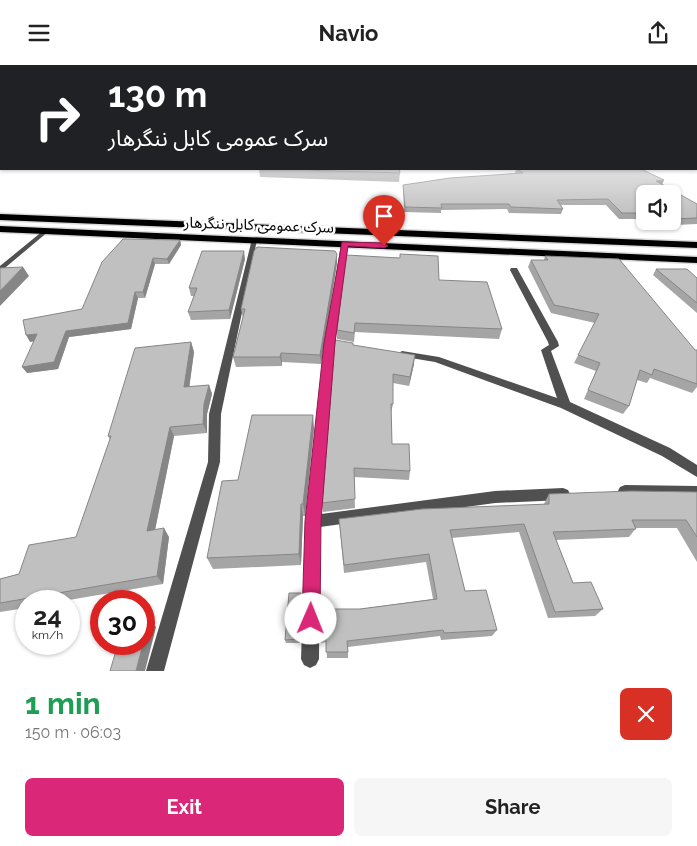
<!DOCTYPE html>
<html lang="en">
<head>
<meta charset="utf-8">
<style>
  :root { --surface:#fff; --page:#f6f6f6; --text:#222; --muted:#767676; --accent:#db2777 }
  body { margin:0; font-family:Raleway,"Noto Sans Arabic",sans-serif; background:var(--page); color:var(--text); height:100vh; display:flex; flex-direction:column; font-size:19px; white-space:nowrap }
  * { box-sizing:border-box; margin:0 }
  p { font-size:16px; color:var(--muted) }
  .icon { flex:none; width:28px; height:28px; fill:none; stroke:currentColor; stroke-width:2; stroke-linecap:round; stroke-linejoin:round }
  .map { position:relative; height:606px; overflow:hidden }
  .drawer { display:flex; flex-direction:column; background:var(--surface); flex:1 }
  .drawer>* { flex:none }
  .guide { position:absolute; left:0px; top:0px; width:698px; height:105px; box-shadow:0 1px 4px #0004; background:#202124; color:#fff; overflow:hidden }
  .controls { position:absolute; left:636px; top:120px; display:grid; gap:10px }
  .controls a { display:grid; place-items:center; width:45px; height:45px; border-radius:8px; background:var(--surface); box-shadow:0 1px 4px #0004; font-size:25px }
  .speed { position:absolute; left:15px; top:525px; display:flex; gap:10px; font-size:25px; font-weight:700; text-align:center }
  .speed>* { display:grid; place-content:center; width:65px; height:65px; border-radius:50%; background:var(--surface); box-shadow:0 1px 4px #0004; line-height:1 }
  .speed small { font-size:12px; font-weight:400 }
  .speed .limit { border:8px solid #d22; background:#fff; color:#111 }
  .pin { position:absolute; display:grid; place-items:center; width:42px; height:42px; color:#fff; margin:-51px -21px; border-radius:50% 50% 50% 0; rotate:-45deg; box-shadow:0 0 5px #0007 }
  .pin .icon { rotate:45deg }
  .me { position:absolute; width:55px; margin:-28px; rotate:1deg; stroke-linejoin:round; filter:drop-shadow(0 0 4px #0008) }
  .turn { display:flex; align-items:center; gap:18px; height:105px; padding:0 25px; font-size:22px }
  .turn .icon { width:65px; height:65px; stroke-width:2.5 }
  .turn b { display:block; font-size:35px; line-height:42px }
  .round { display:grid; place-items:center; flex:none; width:52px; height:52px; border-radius:8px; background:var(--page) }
  .overview { display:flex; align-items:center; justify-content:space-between; height:85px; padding:0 25px }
  h1 { font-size:30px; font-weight:700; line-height:38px; color:#1e9e55 }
  .button { display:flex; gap:10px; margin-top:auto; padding:10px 25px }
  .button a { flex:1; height:58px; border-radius:8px; background:var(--accent); color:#fff; font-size:20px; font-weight:700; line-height:58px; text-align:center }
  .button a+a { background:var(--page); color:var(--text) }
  header { display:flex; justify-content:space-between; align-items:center; height:65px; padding:0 25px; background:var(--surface); font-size:22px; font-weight:700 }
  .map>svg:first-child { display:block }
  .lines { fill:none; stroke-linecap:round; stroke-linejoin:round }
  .highway-casing { stroke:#dbdbdb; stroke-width:3 }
  .street { fill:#505050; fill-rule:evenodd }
  .highway { fill:#000; fill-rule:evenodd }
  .wall { fill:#a5a5a5 }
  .shaded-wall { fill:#868686 }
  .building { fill:#c0c0c0; stroke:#868686 }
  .route { fill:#db2777; stroke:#8e194d }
  .labels { text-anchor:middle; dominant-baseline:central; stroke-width:5; stroke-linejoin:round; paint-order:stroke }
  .far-street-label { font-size:15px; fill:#000; stroke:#fff }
</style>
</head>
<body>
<header><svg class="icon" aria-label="menu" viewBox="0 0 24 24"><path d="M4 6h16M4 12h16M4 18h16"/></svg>Navio<svg class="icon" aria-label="share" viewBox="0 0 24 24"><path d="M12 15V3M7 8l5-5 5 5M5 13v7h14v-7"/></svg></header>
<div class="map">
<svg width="697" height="606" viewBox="0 0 697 606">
  <rect width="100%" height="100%" fill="#fff"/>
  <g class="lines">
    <!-- highway casing -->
    <g class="highway-casing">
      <path id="highway" d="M 0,149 L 697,177 L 697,183 L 0,155 Z
        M 0,161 L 697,192 L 697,198 L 0,167 Z"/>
    </g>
    <!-- street -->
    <path class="street" d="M 44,165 L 49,166 L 0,207 L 0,201 Z
      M 252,174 L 257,175 L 221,349 L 220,397 L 164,606 L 146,606 L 208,397 L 209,349 Z
      M 344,177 L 347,179 L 335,278 L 321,449 L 495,426 L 563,423 L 568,425 L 570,429 L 568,433 L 563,435 L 495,438 L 320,462 L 319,594 L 316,600 L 310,603 L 304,600 L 301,594 L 306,456 L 325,278 L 341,179 Z
      M 511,203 L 517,203 L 518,205 L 558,277 L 559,281 L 551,286 L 570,337 L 670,383 L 697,400 L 697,412 L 662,391 L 561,343 L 435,297 L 399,291 L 397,289 L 402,286 L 439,292 L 557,333 L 541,285 L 549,280 L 548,277 L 510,205 Z
      M 625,420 L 697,421 L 697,433 L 625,432 L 620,430 L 618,426 L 620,422 Z"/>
    <!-- highway -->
    <use href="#highway" class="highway"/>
  </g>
  <!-- wall -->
  <path class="wall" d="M 259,104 L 400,108 L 399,117 L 260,112 Z
    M 516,104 L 641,104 L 662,119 L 697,139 L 697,159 L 655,161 L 650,156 L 672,156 L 672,129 L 645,129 L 645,154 L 619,154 L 606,140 L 561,140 L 563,144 L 561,149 L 509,148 L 507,144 L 441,145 L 441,148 L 404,147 L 403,120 L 515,108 Z
    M 180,175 L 181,180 L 169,199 L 155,199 L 145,233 L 138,233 L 131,264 L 69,272 L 58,304 L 27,308 L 34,276 L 30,277 L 82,244 Z
    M 545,191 L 695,285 L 697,285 L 697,322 L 692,328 L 650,313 L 647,318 L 637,315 L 629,341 L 623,349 L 584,334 L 596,306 L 574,298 L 595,258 L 551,248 L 528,202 L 531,195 L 544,195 Z
    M 245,194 L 230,254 L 191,255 L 188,247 L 194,231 L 191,231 L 189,223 Z
    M 337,198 L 321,299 L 282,297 L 282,301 L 236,302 L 233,292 L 243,253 L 241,244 Z
    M 656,204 L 697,213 L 697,248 L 653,210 Z
    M 439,215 L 502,264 L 499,274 L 355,267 L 354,277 L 337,274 L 337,265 Z
    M 191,277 L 194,287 L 189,322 L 209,320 L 212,329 L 207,349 L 207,368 L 174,371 L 155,465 L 169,472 L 163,519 L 63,536 L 26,536 L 26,543 L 0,547 L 0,514 L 19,509 L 76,472 L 110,375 L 108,371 Z
    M 353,280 L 414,299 L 409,321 L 393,318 L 393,339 L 391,348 L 392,379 L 410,406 L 409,415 L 354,412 L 355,443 L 323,447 L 322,438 Z
    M 314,363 L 305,451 L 303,451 L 301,500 L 213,504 L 207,493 L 238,415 Z
    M 697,427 L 697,497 L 677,463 L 636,463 L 629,472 L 556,475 L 573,518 L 603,544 L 595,551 L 548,553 L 519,467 L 451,473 L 465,526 L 497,565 L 492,571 L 441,575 L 440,571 L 348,582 L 348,593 L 327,593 L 326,577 L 321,578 L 320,571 L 360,544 L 433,534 L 426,497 L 344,508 L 339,454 L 544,439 L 549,429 Z
    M 301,528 L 301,532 L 300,578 L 286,578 L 285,575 Z"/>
  <!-- shaded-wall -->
  <path class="shaded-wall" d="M 664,115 L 662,120 L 656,116 Z
    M 180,175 L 181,180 L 169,199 L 167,194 Z
    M 244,186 L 245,194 L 230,254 L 229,245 Z
    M 337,189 L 337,198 L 321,299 L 320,290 Z
    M 153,193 L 155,199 L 145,233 L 143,227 Z
    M 23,202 L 29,211 L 0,241 L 0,226 Z
    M 135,227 L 138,233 L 131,264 L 69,272 L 58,304 L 27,308 L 22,302 L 66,266 Z
    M 37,269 L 41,275 L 30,277 L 26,270 Z
    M 191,277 L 194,287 L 188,332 L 184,322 Z
    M 281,288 L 282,297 L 282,301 L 280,292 Z
    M 415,290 L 414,299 L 409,321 L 410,312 Z
    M 209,320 L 212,329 L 207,349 L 207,368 L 203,359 L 204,339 Z
    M 313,350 L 314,363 L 305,451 L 303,439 Z
    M 170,362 L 174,371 L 153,475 L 147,466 Z
    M 301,439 L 303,451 L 301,500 L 299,489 Z
    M 164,463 L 169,472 L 163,519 L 157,511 Z
    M 301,528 L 301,532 L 300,578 L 299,574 Z
    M 149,554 L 156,562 L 145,606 L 136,606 L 143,579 L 144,579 L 144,575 Z"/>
  <!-- building -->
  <path class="building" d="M 271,104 L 399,104 L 400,108 Z
    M 517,104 L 641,104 L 664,115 L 656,116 L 697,139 L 697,153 L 672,154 L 672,129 L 645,129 L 645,148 L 622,148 L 608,134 L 557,135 L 563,144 L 511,142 L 509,139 L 441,139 L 442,143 L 405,142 L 403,120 L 450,113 L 523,108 Z
    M 123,174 L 180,175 L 167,194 L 153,193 L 143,227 L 135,227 L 128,258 L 66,266 L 54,297 L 22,302 L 37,269 L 26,270 L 23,255 L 82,244 L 102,197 Z
    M 257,182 L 335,186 L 337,189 L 320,290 L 281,288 L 280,292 L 233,292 L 245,244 L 241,244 L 254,186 Z
    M 202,186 L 244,186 L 229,245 L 188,247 L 197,223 L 189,223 Z
    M 400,189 L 438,191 L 439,215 L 487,217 L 502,264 L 355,258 L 354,268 L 337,265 L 346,190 L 400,193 Z
    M 545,191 L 619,194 L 695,285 L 697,285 L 697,319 L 654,304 L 652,310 L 640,305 L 629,341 L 588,325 L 600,298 L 578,290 L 599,249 L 554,240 L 531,195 L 548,195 Z
    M 23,202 L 0,226 L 0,203 Z
    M 656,204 L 687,204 L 697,213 L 697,238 Z
    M 335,275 L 353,278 L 353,280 L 415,290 L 410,312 L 393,309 L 393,339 L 391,339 L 392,379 L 409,379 L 410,406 L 354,403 L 355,434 L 322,438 Z
    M 191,277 L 184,322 L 209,320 L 204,339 L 203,359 L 170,362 L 147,466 L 164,463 L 157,511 L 0,538 L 0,514 L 19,509 L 29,480 L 76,472 L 111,371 L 108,371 L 135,283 Z
    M 252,350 L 313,350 L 303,439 L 301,439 L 299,489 L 207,493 L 222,416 L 238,415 Z
    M 631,426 L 697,427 L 697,472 L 686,455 L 632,455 L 636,464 L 553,467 L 573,518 L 591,517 L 603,544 L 555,547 L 524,459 L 450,465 L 465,526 L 486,525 L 497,565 L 444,568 L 443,565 L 347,576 L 348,587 L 326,587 L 326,571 L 320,571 L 320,544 L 360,544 L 437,534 L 429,489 L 344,500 L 339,454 L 422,444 L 549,439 L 549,429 Z
    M 289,528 L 301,528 L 299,574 L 285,575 Z
    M 149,554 L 144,575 L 144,555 Z
    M 118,579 L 143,579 L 136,606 L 110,606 Z"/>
  <!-- sky -->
  <linearGradient id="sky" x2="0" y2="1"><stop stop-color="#8aabca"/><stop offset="0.43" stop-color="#fff"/><stop offset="1" stop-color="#fff" stop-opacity="0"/></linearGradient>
  <rect width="697" height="150" fill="url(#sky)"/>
  <!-- route -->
  <path class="route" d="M 342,177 L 384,178 L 388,181 L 384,183 L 348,181 L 335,278 L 321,456 L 320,554 L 318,561 L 311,564 L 304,561 L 302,554 L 305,456 L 324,278 Z"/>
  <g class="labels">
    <!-- far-street labels -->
    <g class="far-street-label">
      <text transform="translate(259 160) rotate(2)">سرک عمومی کابل ننگرهار</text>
    </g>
  </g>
</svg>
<div class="controls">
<a><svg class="icon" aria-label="sound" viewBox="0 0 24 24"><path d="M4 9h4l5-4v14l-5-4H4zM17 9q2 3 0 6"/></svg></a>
</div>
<div class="speed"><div>24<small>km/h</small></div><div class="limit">30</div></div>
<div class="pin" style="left:384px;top:181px;background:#d93025"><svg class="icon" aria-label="arrive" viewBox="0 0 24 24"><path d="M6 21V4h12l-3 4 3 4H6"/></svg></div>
<svg class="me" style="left:311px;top:554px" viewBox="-20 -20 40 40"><circle r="19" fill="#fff"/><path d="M0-13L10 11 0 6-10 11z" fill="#db2777"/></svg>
<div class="guide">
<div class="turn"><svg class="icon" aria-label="right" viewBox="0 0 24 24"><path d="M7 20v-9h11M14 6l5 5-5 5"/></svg><div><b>130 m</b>سرک عمومی کابل ننگرهار</div></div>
</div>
</div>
<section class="drawer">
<div class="overview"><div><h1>1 min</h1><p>150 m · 06:03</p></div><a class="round" style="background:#d93025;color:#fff"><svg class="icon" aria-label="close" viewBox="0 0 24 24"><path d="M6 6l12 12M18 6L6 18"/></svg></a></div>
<div class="button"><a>Exit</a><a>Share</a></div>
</section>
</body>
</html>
